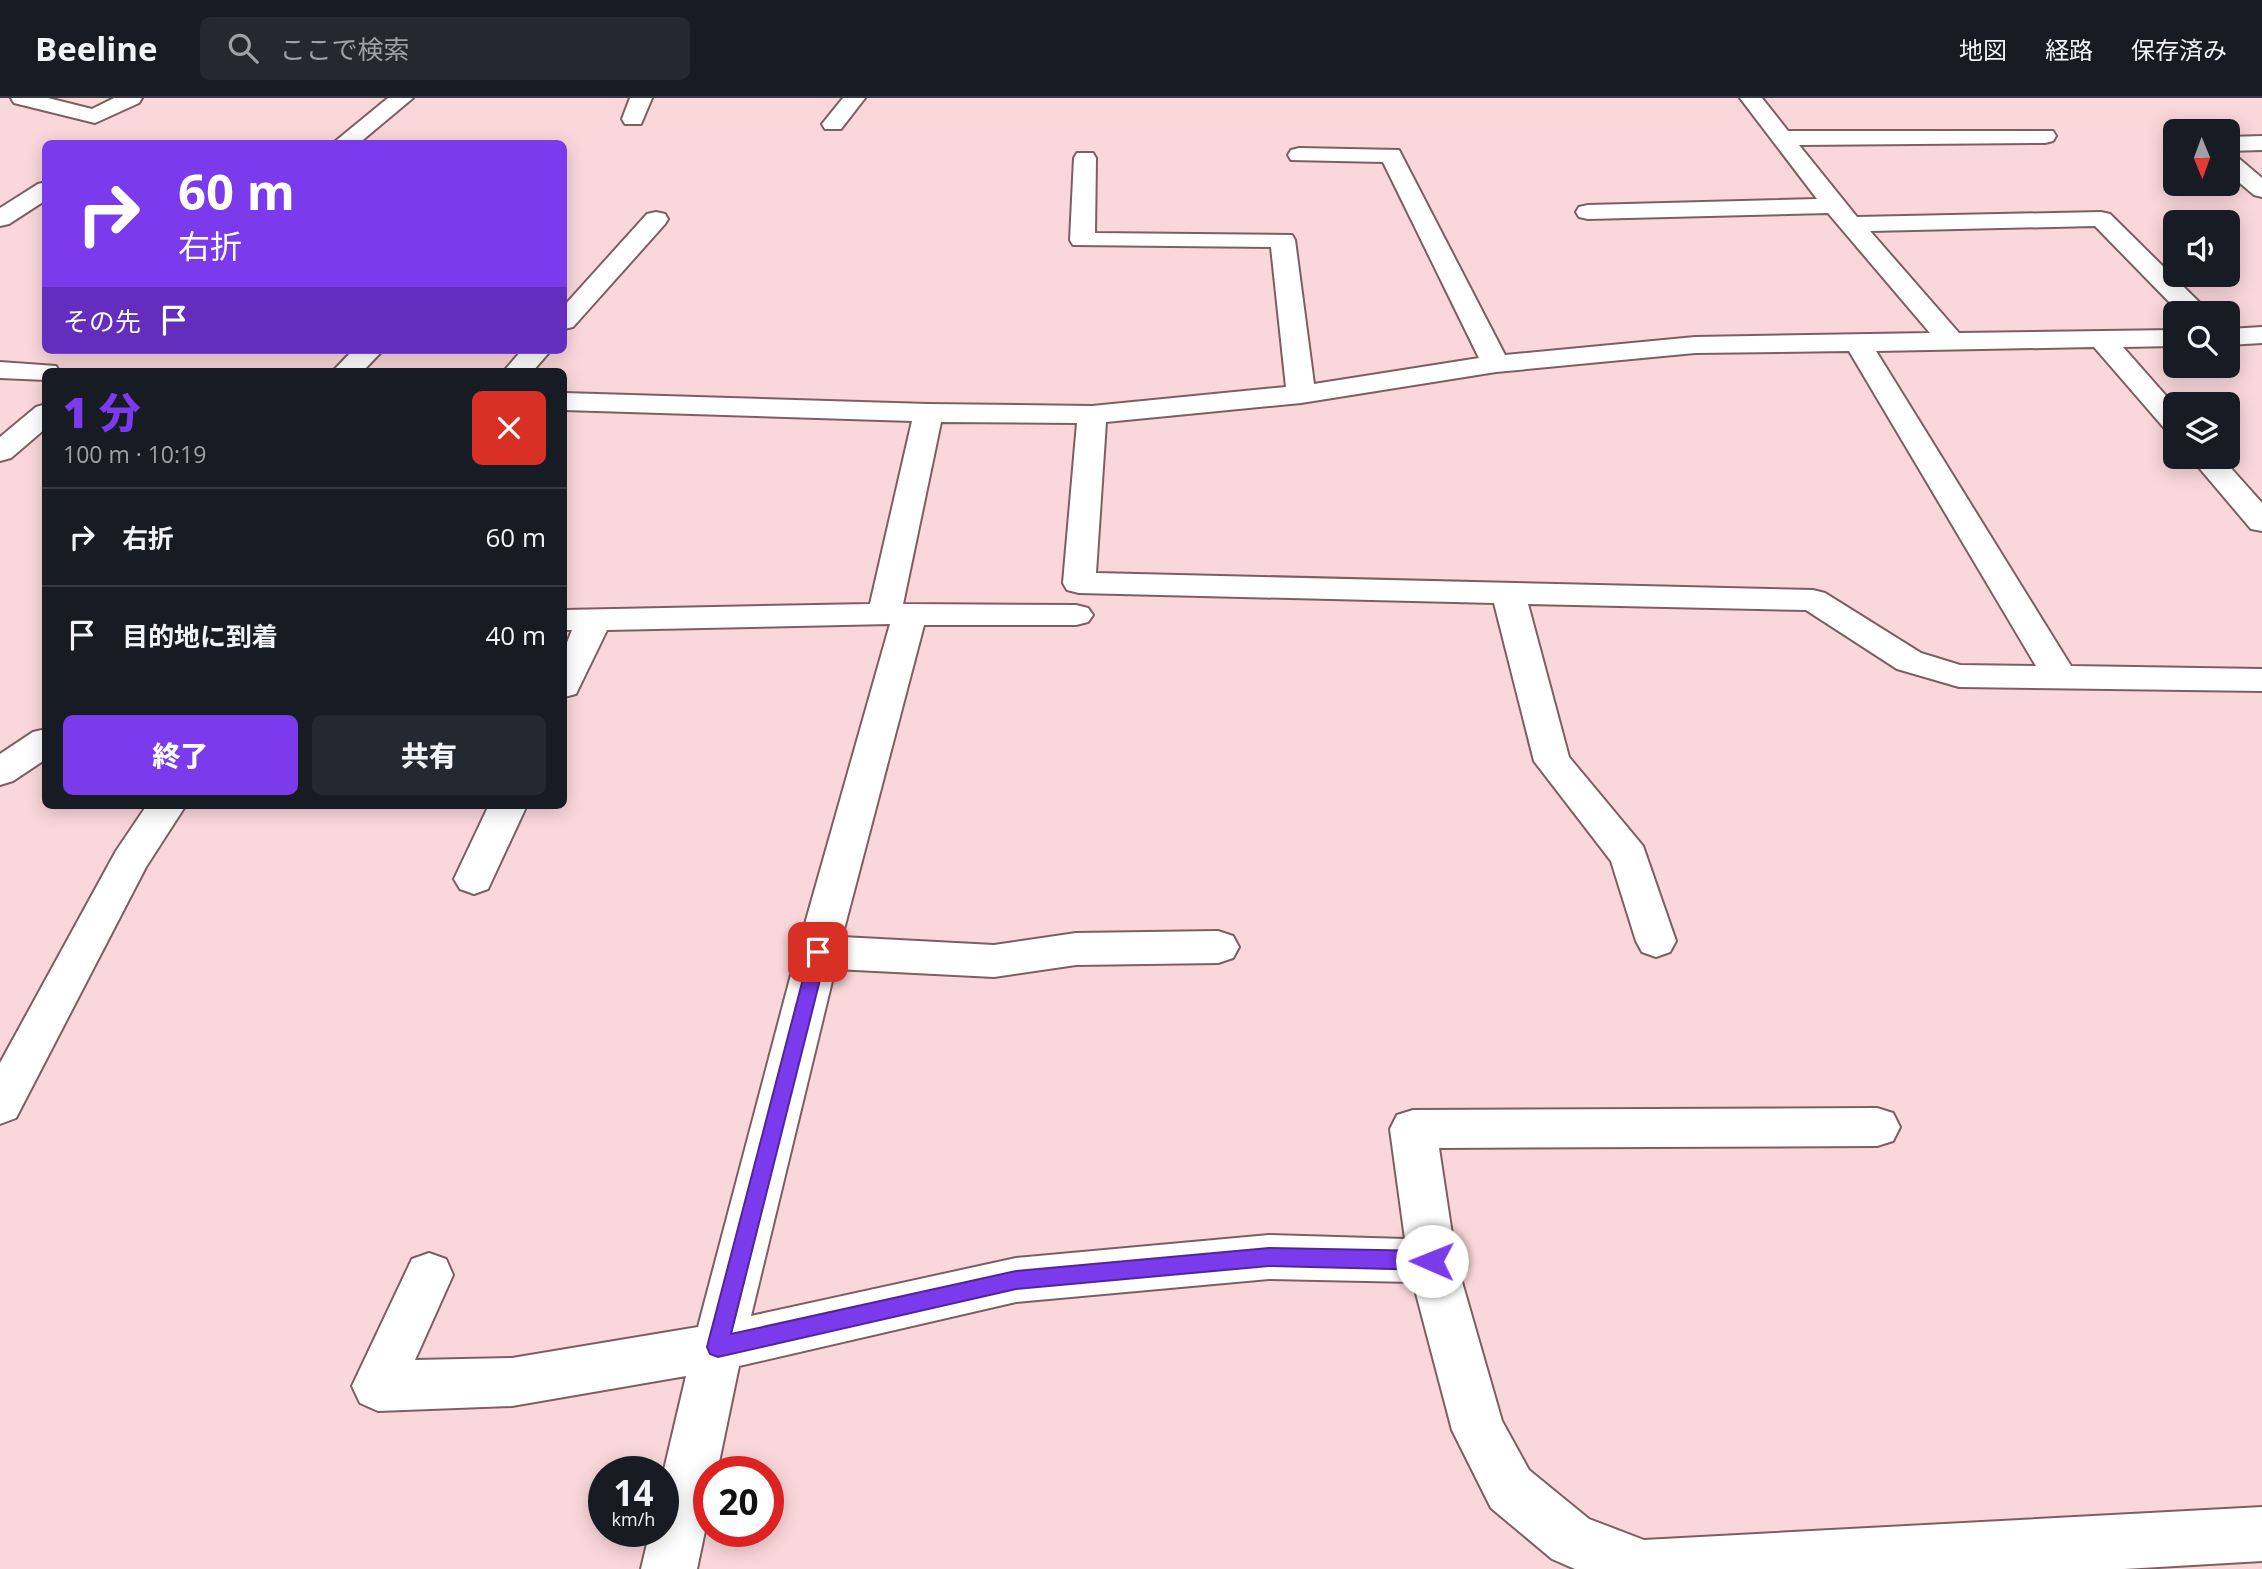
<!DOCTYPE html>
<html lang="ja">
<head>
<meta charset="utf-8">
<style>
  :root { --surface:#171b24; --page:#242831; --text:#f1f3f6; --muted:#9ea1a6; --line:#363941; --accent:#7c3aed }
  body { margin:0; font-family:"Open Sans","Noto Sans JP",sans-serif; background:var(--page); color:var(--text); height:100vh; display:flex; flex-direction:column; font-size:26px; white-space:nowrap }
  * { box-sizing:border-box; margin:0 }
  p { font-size:23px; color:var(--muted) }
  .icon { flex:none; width:38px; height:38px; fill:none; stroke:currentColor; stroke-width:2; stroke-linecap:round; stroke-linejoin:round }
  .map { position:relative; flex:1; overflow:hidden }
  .drawer { position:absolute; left:42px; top:270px; width:525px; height:441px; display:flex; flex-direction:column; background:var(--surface); border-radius:10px; box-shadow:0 4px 18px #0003 }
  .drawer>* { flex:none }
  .top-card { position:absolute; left:42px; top:42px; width:525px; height:214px; border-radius:10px; box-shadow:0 4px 18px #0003; background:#7c3aed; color:#fff; overflow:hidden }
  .needle { width:46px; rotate:179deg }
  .buttons { position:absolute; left:2163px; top:21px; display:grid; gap:14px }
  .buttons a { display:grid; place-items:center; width:77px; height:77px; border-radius:10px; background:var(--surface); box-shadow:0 4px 18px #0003; font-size:35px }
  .speed { position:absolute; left:588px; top:1358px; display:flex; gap:14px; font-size:35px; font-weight:700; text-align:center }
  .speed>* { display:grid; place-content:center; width:91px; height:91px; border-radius:50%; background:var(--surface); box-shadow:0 4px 18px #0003; line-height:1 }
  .speed small { font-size:18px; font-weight:400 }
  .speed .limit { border:10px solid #d22; background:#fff; color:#111 }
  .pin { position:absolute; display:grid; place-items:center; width:60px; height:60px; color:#fff; margin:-30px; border-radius:14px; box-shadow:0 4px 10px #0006 }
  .me { position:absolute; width:77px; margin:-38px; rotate:271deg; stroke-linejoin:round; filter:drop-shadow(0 0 5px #0008) }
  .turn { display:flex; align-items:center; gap:24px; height:147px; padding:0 21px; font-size:32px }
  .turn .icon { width:91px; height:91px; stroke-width:2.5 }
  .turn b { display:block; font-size:49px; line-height:60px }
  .then { display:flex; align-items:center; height:66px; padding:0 21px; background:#0003; gap:14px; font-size:26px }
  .round { display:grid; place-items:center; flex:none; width:74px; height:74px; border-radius:10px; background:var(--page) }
  .overview { display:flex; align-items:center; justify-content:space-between; height:119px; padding:0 21px }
  h1 { font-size:42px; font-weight:800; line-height:52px; color:var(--accent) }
  .primary-button { display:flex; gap:14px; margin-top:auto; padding:14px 21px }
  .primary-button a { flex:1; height:80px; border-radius:10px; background:var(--accent); color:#fff; font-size:28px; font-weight:800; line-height:80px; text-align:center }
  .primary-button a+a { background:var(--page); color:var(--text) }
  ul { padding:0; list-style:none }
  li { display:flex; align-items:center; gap:21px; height:98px; padding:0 21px; border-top:2px solid var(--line) }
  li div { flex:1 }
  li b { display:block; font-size:26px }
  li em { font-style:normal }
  header { display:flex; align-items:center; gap:42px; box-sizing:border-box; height:98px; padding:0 35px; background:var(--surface); border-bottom:2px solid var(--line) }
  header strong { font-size:33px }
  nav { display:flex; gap:38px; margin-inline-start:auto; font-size:24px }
  .search { width:490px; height:63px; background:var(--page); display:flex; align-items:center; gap:18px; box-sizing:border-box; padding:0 24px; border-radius:10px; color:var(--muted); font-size:26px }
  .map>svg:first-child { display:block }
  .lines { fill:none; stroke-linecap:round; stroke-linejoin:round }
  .minor-casing { stroke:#7d5f63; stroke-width:4 }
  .minor { fill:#fff; fill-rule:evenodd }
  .route { fill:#7c3aed; stroke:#51269a; stroke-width:2 }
</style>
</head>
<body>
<header>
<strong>Beeline</strong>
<div class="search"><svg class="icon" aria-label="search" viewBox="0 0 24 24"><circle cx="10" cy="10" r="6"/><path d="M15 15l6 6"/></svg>ここで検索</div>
<nav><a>地図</a><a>経路</a><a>保存済み</a></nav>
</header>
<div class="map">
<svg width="2262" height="1471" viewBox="0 0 2262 1471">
  <rect width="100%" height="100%" fill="#fad7db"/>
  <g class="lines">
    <!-- minor casing -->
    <g class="minor-casing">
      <path id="minor" d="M 11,0 L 48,0 L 92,11 L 114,0 L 142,0 L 139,5 L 95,25 L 14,5 Z
        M 388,0 L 413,0 L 358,46 L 332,46 Z
        M 630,0 L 652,0 L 641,26 L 625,26 L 622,21 Z
        M 843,0 L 865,0 L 841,31 L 825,31 L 822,26 Z
        M 1740,0 L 1762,0 L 1788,33 L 2053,33 L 2056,38 L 2053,43 L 2045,45 L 1799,47 L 1857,119 L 2101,114 L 2110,116 L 2204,209 L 2208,215 L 2180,215 L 2095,128 L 1870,133 L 1959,235 L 2175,232 L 2175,248 L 2123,249 L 2175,308 L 2175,334 L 2165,331 L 2094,249 L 1876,253 L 2071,568 L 2262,571 L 2262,593 L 1959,589 L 1897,571 L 1806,512 L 1528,506 L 1569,659 L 1643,748 L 1676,843 L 1670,854 L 1656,859 L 1642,854 L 1636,843 L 1611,763 L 1534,663 L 1494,505 L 1079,495 L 1067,492 L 1063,485 L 1077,325 L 941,324 L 903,506 L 1076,507 L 1088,510 L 1093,517 L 1088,524 L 1076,527 L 924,527 L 842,839 L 994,847 L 1076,835 L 1218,833 L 1233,838 L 1239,849 L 1233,860 L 1218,865 L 1076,867 L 994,879 L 835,871 L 751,1218 L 1016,1160 L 1269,1137 L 1405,1141 L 1390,1031 L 1397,1017 L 1413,1012 L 1877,1010 L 1893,1015 L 1900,1029 L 1893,1043 L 1877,1048 L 1439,1050 L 1456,1163 L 1502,1323 L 1529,1372 L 1589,1421 L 1644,1442 L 2262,1409 L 2262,1463 L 2124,1471 L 1575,1471 L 1552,1461 L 1491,1410 L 1452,1332 L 1413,1184 L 1269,1181 L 1016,1204 L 739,1268 L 717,1374 L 709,1374 L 709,1414 L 697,1471 L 641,1471 L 650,1433 L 663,1433 L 663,1376 L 686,1278 L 512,1308 L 378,1313 L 360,1305 L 352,1288 L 360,1271 L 412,1161 L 429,1155 L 446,1161 L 453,1177 L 415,1262 L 512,1260 L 698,1229 L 797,854 L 890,526 L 607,532 L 576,596 L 564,599 L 564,552 L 572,532 L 564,532 L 564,512 L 870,506 L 912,323 L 564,312 L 564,295 L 928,306 L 1092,308 L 1286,289 L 1271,149 L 1073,147 L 1070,142 L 1074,60 L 1077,55 L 1093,55 L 1096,60 L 1095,135 L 1292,137 L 1295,142 L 1314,286 L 1479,260 L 1383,64 L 1291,62 L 1288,57 L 1291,52 L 1299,50 L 1399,52 L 1505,257 L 1695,239 L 1930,235 L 1828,115 L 1588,121 L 1579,119 L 1576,114 L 1579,109 L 1588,107 L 1817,101 ZM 1849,253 L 2036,568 L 1960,567 L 1921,555 L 1825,495 L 1813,492 L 1096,475 L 1106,324 L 1301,305 L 1496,274 L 1695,255 Z
        M 2262,38 L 2262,52 L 2228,53 L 2228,39 Z
        M 2228,56 L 2236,58 L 2262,80 L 2262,99 L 2254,97 L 2228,75 Z
        M 46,84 L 46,102 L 9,126 L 0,128 L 0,110 L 38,86 Z
        M 656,114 L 665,116 L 668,121 L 665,126 L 573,229 L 564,231 L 564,208 L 647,116 Z
        M 2262,229 L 2262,245 L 2228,247 L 2228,231 Z
        M 353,252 L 383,252 L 363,273 L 333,273 Z
        M 522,252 L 551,252 L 533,273 L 504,273 Z
        M 0,264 L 56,268 L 59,273 L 46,273 L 46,282 L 0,280 Z
        M 46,306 L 46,330 L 11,360 L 0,363 L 0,339 L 36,309 Z
        M 2190,359 L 2221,359 L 2262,405 L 2262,433 L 2251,431 Z
        M 46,631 L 46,661 L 13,683 L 0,687 L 0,656 L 33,634 Z
        M 147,707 L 186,707 L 146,769 L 16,1020 L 0,1026 L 0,965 L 116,753 Z
        M 489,707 L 527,707 L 488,791 L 474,796 L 460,791 L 454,781 Z"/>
    </g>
    <!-- minor -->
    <use href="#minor" class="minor"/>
  </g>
  <!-- route -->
  <path class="route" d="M 818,847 L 824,849 L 827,854 L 731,1236 L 1016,1173 L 1269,1150 L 1432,1153 L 1439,1156 L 1442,1163 L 1439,1169 L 1432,1172 L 1269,1168 L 1016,1191 L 718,1259 L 710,1256 L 707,1249 L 810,854 L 812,849 Z"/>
</svg>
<div class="buttons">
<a><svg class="needle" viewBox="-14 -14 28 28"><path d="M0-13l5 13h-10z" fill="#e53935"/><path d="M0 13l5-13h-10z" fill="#9ea1a6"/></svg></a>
<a><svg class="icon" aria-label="sound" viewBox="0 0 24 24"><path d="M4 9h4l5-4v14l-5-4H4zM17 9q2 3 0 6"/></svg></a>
<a><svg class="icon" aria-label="search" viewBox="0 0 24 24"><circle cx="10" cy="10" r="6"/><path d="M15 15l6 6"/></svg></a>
<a><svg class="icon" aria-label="layers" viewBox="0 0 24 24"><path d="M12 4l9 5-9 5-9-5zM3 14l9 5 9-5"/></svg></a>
</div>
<div class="speed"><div>14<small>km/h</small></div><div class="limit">20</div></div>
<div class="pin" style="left:818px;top:854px;background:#d93025"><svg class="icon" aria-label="arrive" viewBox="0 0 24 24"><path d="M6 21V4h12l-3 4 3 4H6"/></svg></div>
<svg class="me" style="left:1432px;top:1163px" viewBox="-20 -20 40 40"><circle r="19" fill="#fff"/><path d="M0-13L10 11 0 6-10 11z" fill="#7c3aed"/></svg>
<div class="top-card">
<div class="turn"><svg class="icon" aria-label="right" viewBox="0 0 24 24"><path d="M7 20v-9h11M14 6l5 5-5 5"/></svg><div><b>60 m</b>右折</div></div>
<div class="then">その先<svg class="icon" aria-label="arrive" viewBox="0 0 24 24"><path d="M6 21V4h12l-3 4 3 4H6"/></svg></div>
</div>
<section class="drawer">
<div class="overview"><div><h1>1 分</h1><p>100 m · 10:19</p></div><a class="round" style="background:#d93025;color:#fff"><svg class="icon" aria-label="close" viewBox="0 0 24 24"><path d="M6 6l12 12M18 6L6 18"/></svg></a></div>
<ul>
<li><svg class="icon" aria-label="right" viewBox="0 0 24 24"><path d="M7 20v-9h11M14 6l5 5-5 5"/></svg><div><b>右折</b></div><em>60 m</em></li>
<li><svg class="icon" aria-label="arrive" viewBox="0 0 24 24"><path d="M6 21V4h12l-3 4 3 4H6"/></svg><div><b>目的地に到着</b></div><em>40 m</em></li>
</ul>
<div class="primary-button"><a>終了</a><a>共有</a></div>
</section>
</div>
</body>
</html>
